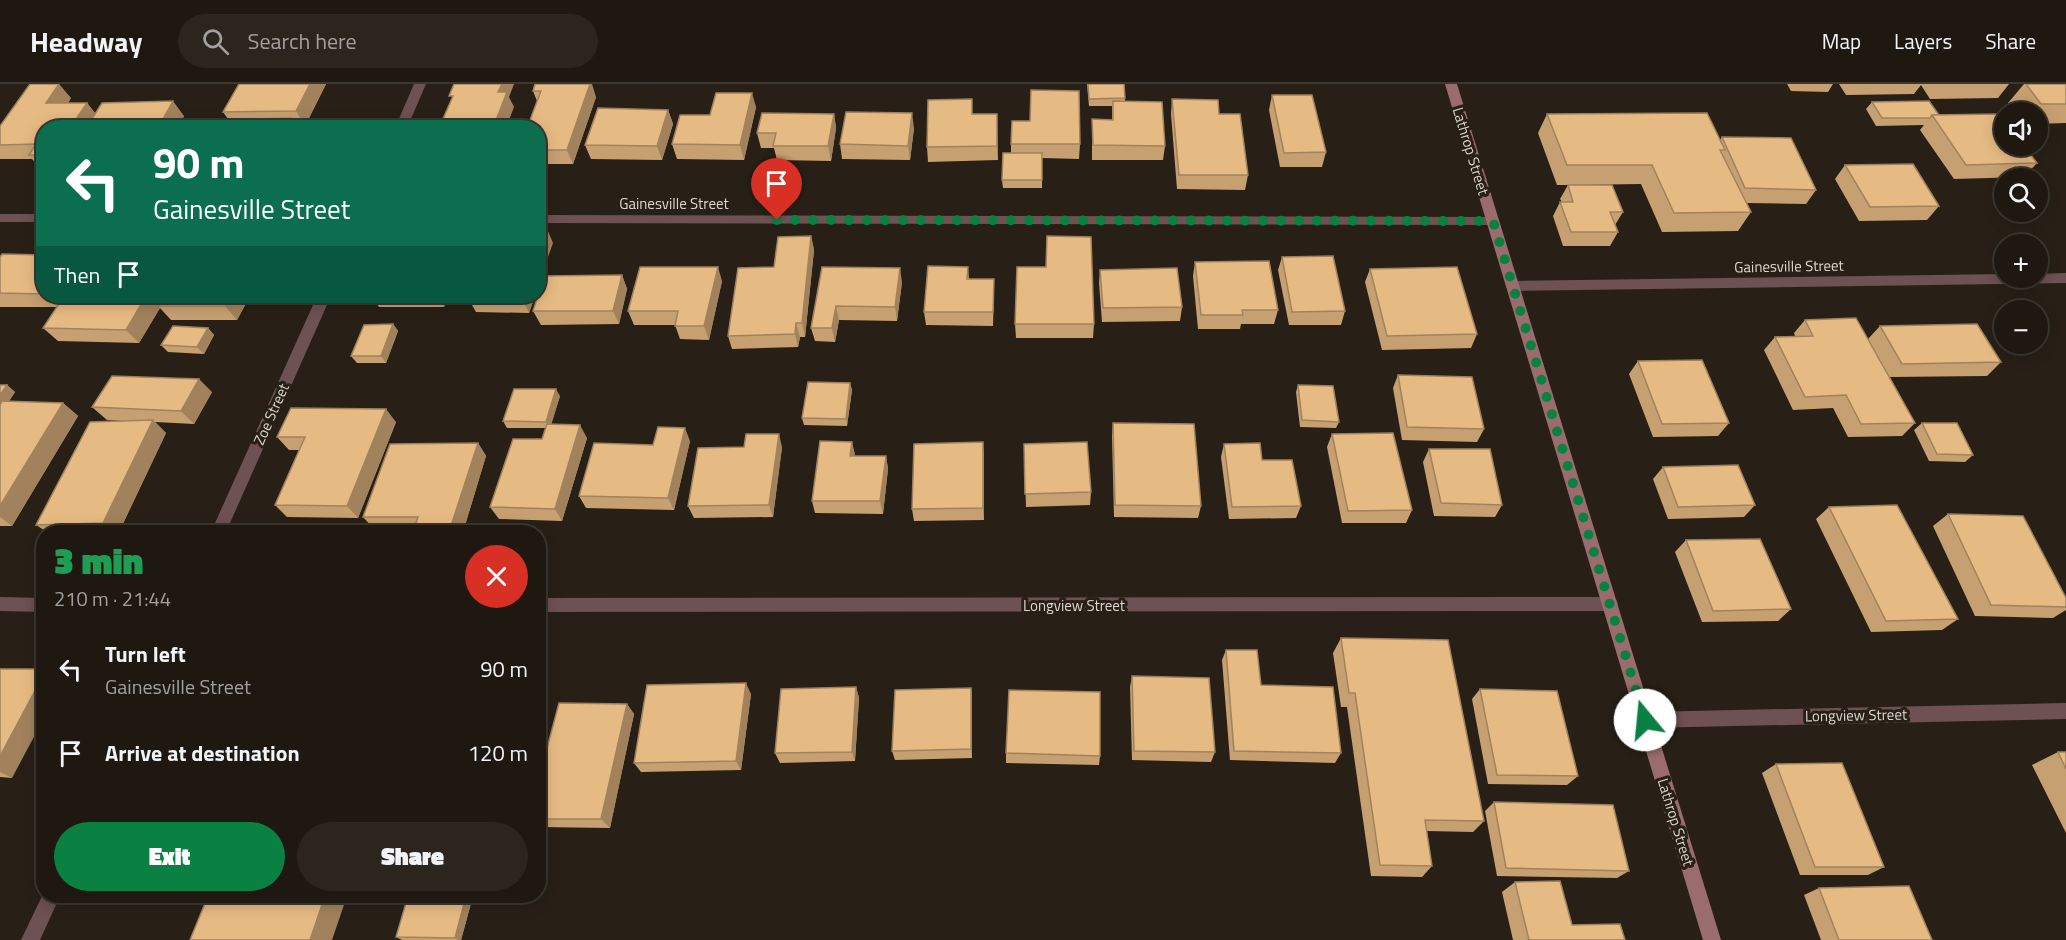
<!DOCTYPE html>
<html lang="en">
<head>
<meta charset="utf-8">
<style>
  :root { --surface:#1e1810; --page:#2b251e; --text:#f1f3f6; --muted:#a1a09f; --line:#3c3730; --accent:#0b8043 }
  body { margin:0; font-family:"Titillium Web",sans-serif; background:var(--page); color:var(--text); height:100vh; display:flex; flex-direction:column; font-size:22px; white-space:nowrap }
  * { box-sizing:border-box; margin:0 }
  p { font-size:20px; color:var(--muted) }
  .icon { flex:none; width:33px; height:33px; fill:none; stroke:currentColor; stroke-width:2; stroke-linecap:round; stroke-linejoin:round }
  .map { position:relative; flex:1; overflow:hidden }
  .details { position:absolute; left:36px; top:441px; width:510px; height:378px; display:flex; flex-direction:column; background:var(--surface); border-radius:24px; box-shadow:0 3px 15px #0003,0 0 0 2px var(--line) }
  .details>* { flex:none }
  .banner { position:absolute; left:36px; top:36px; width:510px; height:183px; border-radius:24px; box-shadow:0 3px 15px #0003,0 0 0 2px var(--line); background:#0b6e4f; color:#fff; overflow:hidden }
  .fabs { position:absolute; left:1994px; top:18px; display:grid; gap:12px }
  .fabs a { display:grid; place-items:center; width:54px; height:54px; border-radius:50%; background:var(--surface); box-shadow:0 3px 15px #0003,0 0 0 2px var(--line); font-size:30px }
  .pin { position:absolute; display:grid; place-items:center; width:51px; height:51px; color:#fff; margin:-62px -26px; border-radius:50% 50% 50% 0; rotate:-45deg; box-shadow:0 0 6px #0007 }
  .pin .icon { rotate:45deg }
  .me { position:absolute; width:66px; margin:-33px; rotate:343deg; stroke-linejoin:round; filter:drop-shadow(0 0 4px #0008) }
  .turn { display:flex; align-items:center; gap:21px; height:126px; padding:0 18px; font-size:27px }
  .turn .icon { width:78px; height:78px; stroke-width:2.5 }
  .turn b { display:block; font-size:42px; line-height:51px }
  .then { display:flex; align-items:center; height:57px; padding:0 18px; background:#0003; gap:12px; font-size:22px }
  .round { display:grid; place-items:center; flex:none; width:63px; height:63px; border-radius:32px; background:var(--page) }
  .head { display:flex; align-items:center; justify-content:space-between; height:102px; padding:0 18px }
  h1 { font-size:36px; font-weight:800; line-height:45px; color:#1e9e55 }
  .cta { display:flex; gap:12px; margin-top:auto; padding:12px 18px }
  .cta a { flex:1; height:69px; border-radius:36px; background:var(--accent); color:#fff; font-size:24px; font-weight:800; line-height:69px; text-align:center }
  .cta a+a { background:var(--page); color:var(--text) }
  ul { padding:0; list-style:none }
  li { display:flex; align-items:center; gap:18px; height:84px; padding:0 18px }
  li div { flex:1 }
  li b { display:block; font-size:22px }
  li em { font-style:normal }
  header { display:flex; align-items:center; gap:36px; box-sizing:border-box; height:84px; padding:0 30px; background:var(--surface); border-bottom:2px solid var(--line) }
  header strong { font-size:28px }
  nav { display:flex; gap:33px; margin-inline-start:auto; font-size:21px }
  .search { width:420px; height:54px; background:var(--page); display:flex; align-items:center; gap:15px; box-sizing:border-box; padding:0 21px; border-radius:33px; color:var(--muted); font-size:22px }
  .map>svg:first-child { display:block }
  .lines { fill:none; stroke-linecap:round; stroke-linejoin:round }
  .street { fill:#6e5152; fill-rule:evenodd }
  .secondary { fill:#9a6c6d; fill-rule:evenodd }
  .wall { fill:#c6a071 }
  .shaded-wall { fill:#a1825c }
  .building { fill:#e6ba83; stroke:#a1825c; stroke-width:1.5 }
  .route { stroke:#0b8043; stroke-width:10; stroke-dasharray:0 18 }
  .labels { text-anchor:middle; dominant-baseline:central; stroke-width:6; stroke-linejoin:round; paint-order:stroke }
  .street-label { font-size:15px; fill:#dbd6cf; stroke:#282016 }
</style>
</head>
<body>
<header>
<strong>Headway</strong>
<div class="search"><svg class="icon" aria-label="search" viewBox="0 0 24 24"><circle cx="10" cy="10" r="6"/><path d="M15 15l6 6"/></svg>Search here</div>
<nav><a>Map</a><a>Layers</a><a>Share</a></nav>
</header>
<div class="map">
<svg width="2066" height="856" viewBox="0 0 2066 856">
  <rect width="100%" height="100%" fill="#282016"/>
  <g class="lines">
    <!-- street -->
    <path class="street" d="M 414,0 L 426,0 L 407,44 L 395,44 Z
      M 0,130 L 44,130 L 44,138 L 0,138 Z
      M 538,131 L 1493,133 L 1499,137 L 1493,141 L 538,139 Z
      M 2066,189 L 2066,199 L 1513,207 L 1506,202 L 1513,197 L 2004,190 L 2004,194 L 2037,194 L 2037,190 Z
      M 317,212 L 331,212 L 226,448 L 211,448 Z
      M 0,513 L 44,514 L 44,528 L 0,527 Z
      M 1610,513 L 1616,515 L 1618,520 L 1616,525 L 1610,527 L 538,528 L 538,514 Z
      M 2066,619 L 2066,635 L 1645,644 L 1639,642 L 1637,636 L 1639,630 L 1645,628 Z
      M 44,808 L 44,812 L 60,812 L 40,856 L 21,856 Z"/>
    <!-- secondary -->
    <path class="secondary" d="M 1445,0 L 1457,0 L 1721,856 L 1703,856 Z"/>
  </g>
  <!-- wall -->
  <path class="wall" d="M 239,0 L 326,0 L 305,42 L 44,44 L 44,86 L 42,86 L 32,75 L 0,75 L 0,42 L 71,14 L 68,19 L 87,19 L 95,29 L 184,32 L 182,36 L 228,35 L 223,28 Z
    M 535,0 L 596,13 L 573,80 L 538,80 L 538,44 L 537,17 L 533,7 Z
    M 1087,0 L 1124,0 L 1125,18 L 1165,62 L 1163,76 L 1092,76 L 1092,35 L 1112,36 L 1112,22 L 1089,22 Z
    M 1787,0 L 1833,0 L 1828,8 L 1791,7 Z
    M 1839,0 L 2009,0 L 1998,14 L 1930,15 L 1921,1 L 1914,10 L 1846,11 Z
    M 2024,0 L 2066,0 L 2066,39 L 2037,40 L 2037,28 L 2015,28 L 2008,19 Z
    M 1272,11 L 1326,68 L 1322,83 L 1280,83 L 1269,26 Z
    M 1172,15 L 1219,30 L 1248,91 L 1245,106 L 1177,105 L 1171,30 Z
    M 1872,18 L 1939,31 L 2037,79 L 2024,93 L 1954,95 L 1920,46 L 1924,41 L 1876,42 L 1866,25 Z
    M 756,23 L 744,76 L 677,75 L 672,60 L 710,31 Z
    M 668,26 L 673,40 L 662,76 L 591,75 L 585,61 Z
    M 834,30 L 836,44 L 831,77 L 777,76 L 774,64 L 761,64 L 757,49 Z
    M 973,30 L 997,30 L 998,76 L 928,78 L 927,63 Z
    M 1547,30 L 1720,56 L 1722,53 L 1816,106 L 1806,120 L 1747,119 L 1751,128 L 1738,147 L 1662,148 L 1641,100 L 1571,101 L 1623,128 L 1615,141 L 1618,148 L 1610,162 L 1563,162 L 1553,132 L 1560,118 L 1562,118 L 1560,115 L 1568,101 L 1557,101 L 1538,49 Z
    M 914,44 L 910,76 L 842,75 L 840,60 Z
    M 1011,60 L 1080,60 L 1079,75 L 1042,74 L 1042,104 L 1003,104 L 1002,96 L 1011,69 Z
    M 1845,81 L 1939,122 L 1927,136 L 1859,137 L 1835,95 Z
    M 811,152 L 814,166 L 805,253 L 800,253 L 798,263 L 732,265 L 728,252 L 774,183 Z
    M 44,171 L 44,212 L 250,212 L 237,236 L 171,236 L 160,224 L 139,259 L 58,257 L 43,244 L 57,223 L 0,223 L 0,173 Z
    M 1282,173 L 1345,227 L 1341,241 L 1289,241 L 1278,186 Z
    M 1195,178 L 1278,226 L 1274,240 L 1241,240 L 1240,245 L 1198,245 L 1193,192 Z
    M 822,183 L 902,198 L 897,237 L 839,236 L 835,258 L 815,257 L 811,244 Z
    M 968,183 L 969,195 L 994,195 L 994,209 L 993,242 L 926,241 L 924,228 Z
    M 1046,183 L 1094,240 L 1093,254 L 1016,254 L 1015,240 Z
    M 1370,185 L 1477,250 L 1471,264 L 1382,266 L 1365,198 Z
    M 1100,186 L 1182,223 L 1180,237 L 1102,238 L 1099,199 Z
    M 622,191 L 627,205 L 619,240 L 541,241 L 533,227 Z
    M 722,197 L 709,256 L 680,255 L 675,241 L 634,241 L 628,227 Z
    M 371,212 L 448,212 L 444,223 L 379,223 Z
    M 469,212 L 535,212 L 529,229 L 476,228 L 468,214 Z
    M 1805,236 L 1868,255 L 1880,242 L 2001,278 L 1987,292 L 1890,293 L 1915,339 L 1902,352 L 1848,353 L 1833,324 L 1793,326 L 1764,266 L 1775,253 L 1795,252 L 1794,249 Z
    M 393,240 L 398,247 L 386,279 L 357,279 L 351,272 Z
    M 208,244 L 214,251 L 204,270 L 168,268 L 161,261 Z
    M 1638,277 L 1729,339 L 1718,352 L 1653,353 L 1629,290 Z
    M 1398,291 L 1484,345 L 1477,358 L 1402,356 L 1393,304 Z
    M 850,299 L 852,306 L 847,342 L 804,341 L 802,334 Z
    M 0,301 L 7,301 L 15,308 L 9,317 L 63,319 L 78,332 L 12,442 L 0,442 Z
    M 1298,301 L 1339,338 L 1336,344 L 1300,343 L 1296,308 Z
    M 212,308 L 194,340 L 155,338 L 166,349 L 119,448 L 47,448 L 36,441 L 123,337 L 107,336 L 92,323 Z
    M 560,312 L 551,340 L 587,354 L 562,437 L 499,435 L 490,423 L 542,355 L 546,344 L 507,344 L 503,337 Z
    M 396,338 L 358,434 L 287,433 L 275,421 L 299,366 L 289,366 L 277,353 Z
    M 1113,339 L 1201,422 L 1198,434 L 1114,433 L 1112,352 Z
    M 1922,339 L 1973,371 L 1965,378 L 1929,377 L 1914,346 Z
    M 1332,350 L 1412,426 L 1406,439 L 1342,439 L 1327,363 Z
    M 690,357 L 674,426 L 586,424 L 579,412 L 653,361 Z
    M 852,358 L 854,372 L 886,372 L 888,385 L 883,430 L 815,429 L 812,417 Z
    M 983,358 L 984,436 L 914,437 L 912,425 Z
    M 478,359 L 486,372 L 463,448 L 413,448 L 414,445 L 374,445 L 363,433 Z
    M 1024,360 L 1091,408 L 1090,421 L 1026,423 Z
    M 1224,360 L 1262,376 L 1301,422 L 1296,434 L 1229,435 L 1221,373 Z
    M 744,363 L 782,363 L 773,433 L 694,434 L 688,422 Z
    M 1429,365 L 1502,421 L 1495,433 L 1434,432 L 1423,378 Z
    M 1663,383 L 1755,421 L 1744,433 L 1668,435 L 1653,395 Z
    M 1829,423 L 1958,535 L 1942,546 L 1871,548 L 1816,435 Z
    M 1948,430 L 2066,514 L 2066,526 L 2053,534 L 1975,532 L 1933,442 Z
    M 1686,456 L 1791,525 L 1778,537 L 1702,538 L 1675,468 Z
    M 1341,554 L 1484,737 L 1473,748 L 1427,747 L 1432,782 L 1422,793 L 1371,792 L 1347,623 L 1341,623 L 1333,569 Z
    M 1226,566 L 1261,601 L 1341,669 L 1335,679 L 1230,676 L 1222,576 Z
    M 0,585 L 12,694 L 0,693 Z
    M 1132,592 L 1215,668 L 1211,678 L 1132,676 L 1130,603 Z
    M 856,603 L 859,614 L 855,677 L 780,679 L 775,669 Z
    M 971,604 L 972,614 L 972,674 L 895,676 L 892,667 Z
    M 1480,605 L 1578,692 L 1567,701 L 1488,700 L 1472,615 Z
    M 751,610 L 741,686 L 641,688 L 634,679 Z
    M 627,620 L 634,630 L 610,744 L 539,743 L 538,698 Z
    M 2058,668 L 2066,668 L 2066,749 L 2032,681 Z
    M 1006,669 L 1100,672 L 1099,681 L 1006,679 Z
    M 1776,680 L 1884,783 L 1868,791 L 1800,791 L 1762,689 Z
    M 1494,718 L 1629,787 L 1617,794 L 1497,792 L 1485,727 Z
    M 1515,798 L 1572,841 L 1625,856 L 1513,856 L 1502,808 Z
    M 1819,804 L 1932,856 L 1821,856 L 1804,811 Z
    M 408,812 L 473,812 L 461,856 L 402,856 L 396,853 Z"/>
  <!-- shaded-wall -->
  <path class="shaded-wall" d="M 59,0 L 71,14 L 58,33 L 46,19 Z
    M 310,0 L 326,0 L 305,42 L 296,27 Z
    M 502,0 L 514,0 L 509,13 L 514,23 L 506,44 L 493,44 L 498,8 Z
    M 590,0 L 592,0 L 596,13 L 573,80 L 567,66 Z
    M 752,9 L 756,23 L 744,76 L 740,61 Z
    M 173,17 L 184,32 L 177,44 L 158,44 Z
    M 87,19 L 98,33 L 92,44 L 70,44 Z
    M 668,26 L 673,40 L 662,76 L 657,62 Z
    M 912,29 L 914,44 L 910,76 L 908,62 Z
    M 834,30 L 836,44 L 831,77 L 828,62 Z
    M 291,34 L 297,44 L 287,44 Z
    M 547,145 L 553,159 L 538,201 L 538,168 Z
    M 811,152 L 814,166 L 805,253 L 802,239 Z
    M 718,183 L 722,197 L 709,256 L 704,242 Z
    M 900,184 L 902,198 L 897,237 L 895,223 Z
    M 622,191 L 627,205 L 619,240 L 613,227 Z
    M 57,212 L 76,212 L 69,224 Z
    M 146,212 L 167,212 L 159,222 L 160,224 L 139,259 L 126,246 Z
    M 231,212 L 250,212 L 237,236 L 225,222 Z
    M 437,212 L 448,212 L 444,223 Z
    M 523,212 L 535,212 L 529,229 L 522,215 Z
    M 836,222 L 839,236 L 835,258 L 832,244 Z
    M 796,239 L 800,253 L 798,263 L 795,250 Z
    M 393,240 L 398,247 L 386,279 L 381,272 Z
    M 208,244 L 214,251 L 204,270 L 197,263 Z
    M 199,295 L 212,308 L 194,340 L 181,327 Z
    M 850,299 L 852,306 L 847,342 L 846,335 Z
    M 7,301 L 15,308 L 0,331 L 0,311 Z
    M 556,305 L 560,312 L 550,345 L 546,338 Z
    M 63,319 L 78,332 L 12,442 L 0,433 L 0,422 Z
    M 386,325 L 396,338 L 358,434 L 347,422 Z
    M 153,336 L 166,349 L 119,448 L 115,448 L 103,439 Z
    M 580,341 L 587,354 L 562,437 L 555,425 Z
    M 685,344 L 690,357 L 674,426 L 668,414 Z
    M 779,350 L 782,363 L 773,433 L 769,421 Z
    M 852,358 L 855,370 L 853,384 L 850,372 Z
    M 983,358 L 984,371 L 984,436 L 983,424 Z
    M 478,359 L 486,372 L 463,448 L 449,448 Z
    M 886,372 L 888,385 L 883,430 L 880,417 Z
    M 44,590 L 44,634 L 12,694 L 0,688 L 0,672 Z
    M 746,599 L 751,610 L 741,686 L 736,677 Z
    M 856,603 L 859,614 L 855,677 L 852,668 Z
    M 971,604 L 972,614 L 972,674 L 971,665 Z
    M 627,620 L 634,630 L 610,744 L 601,735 Z
    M 325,812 L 347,812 L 332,856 L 310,856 Z
    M 466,812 L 473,812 L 461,856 L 458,856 L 455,854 Z"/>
  <!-- building -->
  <path class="building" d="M 30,0 L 59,0 L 46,19 L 87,19 L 70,44 L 44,44 L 44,71 L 29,71 L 36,60 L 0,61 L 0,42 Z
    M 239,0 L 310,0 L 296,27 L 223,28 Z
    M 454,0 L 502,0 L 498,8 L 507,8 L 493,44 L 439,44 L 453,12 L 449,12 Z
    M 535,0 L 590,0 L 567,66 L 538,66 L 538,44 L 527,44 L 541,7 L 533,7 Z
    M 1088,0 L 1124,0 L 1125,14 L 1089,15 Z
    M 2026,0 L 2066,0 L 2066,20 L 2041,20 Z
    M 1031,6 L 1079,7 L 1080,60 L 1011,60 L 1012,37 L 1030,37 Z
    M 716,9 L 752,9 L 740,61 L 672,60 L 680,31 L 710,31 Z
    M 1272,11 L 1312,11 L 1326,68 L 1284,69 Z
    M 972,15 L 972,30 L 997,30 L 997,62 L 927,63 L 928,16 Z
    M 1172,15 L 1218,16 L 1219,30 L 1240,30 L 1248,91 L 1179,91 Z
    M 173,17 L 158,44 L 86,44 L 102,19 Z
    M 1113,17 L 1162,18 L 1165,62 L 1093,61 L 1092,35 L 1113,36 Z
    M 1929,17 L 1939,31 L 1932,31 L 1930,34 L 1882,34 L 1872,18 Z
    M 598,24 L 668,26 L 657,62 L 585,61 Z
    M 846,28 L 912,29 L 908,62 L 840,60 Z
    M 762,29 L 834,30 L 828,62 L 773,62 L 776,49 L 757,49 Z
    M 1707,29 L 1725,66 L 1720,66 L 1751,128 L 1674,129 L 1652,81 L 1567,81 L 1547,30 Z
    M 2000,30 L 2004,36 L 2004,62 L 2024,62 L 2037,79 L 1966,81 L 1932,31 Z
    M 291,34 L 287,44 L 164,44 L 168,37 Z
    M 1722,53 L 1791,54 L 1816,106 L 1745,104 Z
    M 1003,69 L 1042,69 L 1042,96 L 1002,96 Z
    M 1913,80 L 1939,122 L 1870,123 L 1845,81 Z
    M 1568,101 L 1612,101 L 1623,128 L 1610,128 L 1618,148 L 1571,148 L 1560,118 L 1573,118 Z
    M 538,145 L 547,145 L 538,168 Z
    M 811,152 L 802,239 L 796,239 L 795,250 L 728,252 L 738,184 L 774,183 L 778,153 Z
    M 1047,152 L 1091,153 L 1094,240 L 1015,240 L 1017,183 L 1046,183 Z
    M 2,170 L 44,171 L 44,210 L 0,209 L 0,173 Z
    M 1333,172 L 1345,227 L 1292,228 L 1282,173 Z
    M 1269,177 L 1278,226 L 1242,226 L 1243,231 L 1201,231 L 1195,178 Z
    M 928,182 L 968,183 L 967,195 L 994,195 L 993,228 L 924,228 Z
    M 640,183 L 718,183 L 704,242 L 675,242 L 678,227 L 628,227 Z
    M 822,183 L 900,184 L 895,223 L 836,222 L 832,244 L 811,244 Z
    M 1457,183 L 1477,250 L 1387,252 L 1370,185 Z
    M 1177,184 L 1182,223 L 1103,224 L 1100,186 Z
    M 622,191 L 613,227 L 533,227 L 544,192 Z
    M 64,212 L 146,212 L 126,246 L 43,244 Z
    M 165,212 L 231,212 L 225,222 L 159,222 Z
    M 469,212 L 523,212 L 522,215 L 468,214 Z
    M 1856,234 L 1915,339 L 1861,340 L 1846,311 L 1805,313 L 1775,253 L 1813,252 L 1805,236 Z
    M 393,240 L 381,272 L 351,272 L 364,241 Z
    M 1977,240 L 2001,278 L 1902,280 L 1880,242 Z
    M 173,242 L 208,244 L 197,263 L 161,261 Z
    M 1702,276 L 1729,339 L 1662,340 L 1638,277 Z
    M 1398,291 L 1472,293 L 1484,345 L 1407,343 Z
    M 112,292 L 199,295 L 181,327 L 92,323 Z
    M 808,298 L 850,299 L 846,335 L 802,334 Z
    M 0,301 L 7,301 L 0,311 Z
    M 1298,301 L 1333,302 L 1339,338 L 1302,336 Z
    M 514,305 L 556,305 L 546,338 L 503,337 Z
    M 2,317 L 63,319 L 0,422 L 0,321 Z
    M 291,324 L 386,325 L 347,422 L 275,421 L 305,353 L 277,353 Z
    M 153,336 L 103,439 L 36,441 L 90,338 Z
    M 1113,339 L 1194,340 L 1201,422 L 1115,421 Z
    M 1922,339 L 1957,339 L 1973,371 L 1937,370 Z
    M 547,340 L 580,341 L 555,425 L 490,423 L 513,355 L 542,355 Z
    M 658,343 L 685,344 L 668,414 L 579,412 L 594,359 L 653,361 Z
    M 1393,349 L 1412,426 L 1348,427 L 1332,350 Z
    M 746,350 L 779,350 L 769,421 L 688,422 L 698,364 L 744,363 Z
    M 820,357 L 852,358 L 850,372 L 886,372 L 880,417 L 812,417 Z
    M 983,358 L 983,424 L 912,425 L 914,360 Z
    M 1087,358 L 1091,408 L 1025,410 L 1024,360 Z
    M 478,359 L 449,448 L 413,448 L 418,433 L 363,433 L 390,360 Z
    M 1260,359 L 1262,376 L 1292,376 L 1301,422 L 1232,423 L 1224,360 Z
    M 1429,365 L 1490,365 L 1502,421 L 1441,419 Z
    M 1738,381 L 1755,421 L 1678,423 L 1663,383 Z
    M 1897,421 L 1958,535 L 1886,537 L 1829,423 Z
    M 1948,430 L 2023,432 L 2066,514 L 2066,523 L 1991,521 Z
    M 1760,455 L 1791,525 L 1713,527 L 1686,456 Z
    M 1341,554 L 1448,556 L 1484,737 L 1425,736 L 1432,782 L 1380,781 L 1355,609 L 1349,609 Z
    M 1226,566 L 1257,566 L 1261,601 L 1333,603 L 1341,669 L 1234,667 Z
    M 0,585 L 44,585 L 44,590 L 0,672 Z
    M 1132,592 L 1209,594 L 1215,668 L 1134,667 Z
    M 746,599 L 736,677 L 634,679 L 647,601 Z
    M 856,603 L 852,668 L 775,669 L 781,605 Z
    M 971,604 L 971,665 L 892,667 L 895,606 Z
    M 1480,605 L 1557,607 L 1578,692 L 1497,691 Z
    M 1009,606 L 1100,608 L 1100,672 L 1006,669 Z
    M 559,619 L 627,620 L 601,735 L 538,735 L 538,698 Z
    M 2058,668 L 2066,668 L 2066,685 Z
    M 1842,679 L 1884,783 L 1815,783 L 1776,680 Z
    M 1494,718 L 1613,721 L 1629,787 L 1506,784 Z
    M 1560,797 L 1572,841 L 1620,840 L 1625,856 L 1529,856 L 1515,798 Z
    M 1909,802 L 1932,856 L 1839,856 L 1819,804 Z
    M 208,812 L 325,812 L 310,856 L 190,856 Z
    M 408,812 L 466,812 L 455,854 L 396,853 Z"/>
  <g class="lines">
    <!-- route -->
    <path class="route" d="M 777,136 L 1493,137 L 1645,636"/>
  </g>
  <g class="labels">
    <!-- street labels -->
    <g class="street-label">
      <text transform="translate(1471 67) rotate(73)">Lathrop Street</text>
      <text x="674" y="119">Gainesville Street</text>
      <text transform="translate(1789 182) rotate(-1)">Gainesville Street</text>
      <text transform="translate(271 330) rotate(-66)">Zoe Street</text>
      <text x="1074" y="521">Longview Street</text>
      <text transform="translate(1856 631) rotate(-1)">Longview Street</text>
      <text transform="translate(1676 738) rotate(73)">Lathrop Street</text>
    </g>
  </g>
</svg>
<div class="fabs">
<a><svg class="icon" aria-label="sound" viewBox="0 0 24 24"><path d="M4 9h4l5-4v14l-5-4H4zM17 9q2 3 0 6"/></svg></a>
<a><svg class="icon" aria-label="search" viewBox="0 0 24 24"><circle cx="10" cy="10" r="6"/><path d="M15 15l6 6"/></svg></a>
<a>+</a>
<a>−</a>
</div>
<div class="pin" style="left:777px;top:136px;background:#d93025"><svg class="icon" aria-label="arrive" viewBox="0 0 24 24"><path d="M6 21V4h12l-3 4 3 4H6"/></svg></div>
<svg class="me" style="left:1645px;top:636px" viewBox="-20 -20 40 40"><circle r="19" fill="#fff"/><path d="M0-13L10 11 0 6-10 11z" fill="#0b8043"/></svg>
<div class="banner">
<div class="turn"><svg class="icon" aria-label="left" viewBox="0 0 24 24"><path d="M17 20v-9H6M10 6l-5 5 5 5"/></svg><div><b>90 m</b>Gainesville Street</div></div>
<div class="then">Then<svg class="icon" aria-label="arrive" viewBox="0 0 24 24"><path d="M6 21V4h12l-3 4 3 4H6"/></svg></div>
</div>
<section class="details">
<div class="head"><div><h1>3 min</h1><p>210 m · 21:44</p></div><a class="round" style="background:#d93025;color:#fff"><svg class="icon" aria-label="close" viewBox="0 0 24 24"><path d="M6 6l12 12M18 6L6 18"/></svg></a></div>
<ul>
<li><svg class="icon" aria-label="left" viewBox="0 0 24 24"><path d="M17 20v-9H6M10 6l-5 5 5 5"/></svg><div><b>Turn left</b><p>Gainesville Street</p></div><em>90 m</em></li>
<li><svg class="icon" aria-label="arrive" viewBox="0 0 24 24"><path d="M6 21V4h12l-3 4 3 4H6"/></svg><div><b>Arrive at destination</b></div><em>120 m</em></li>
</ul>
<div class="cta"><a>Exit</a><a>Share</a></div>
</section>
</div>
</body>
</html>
